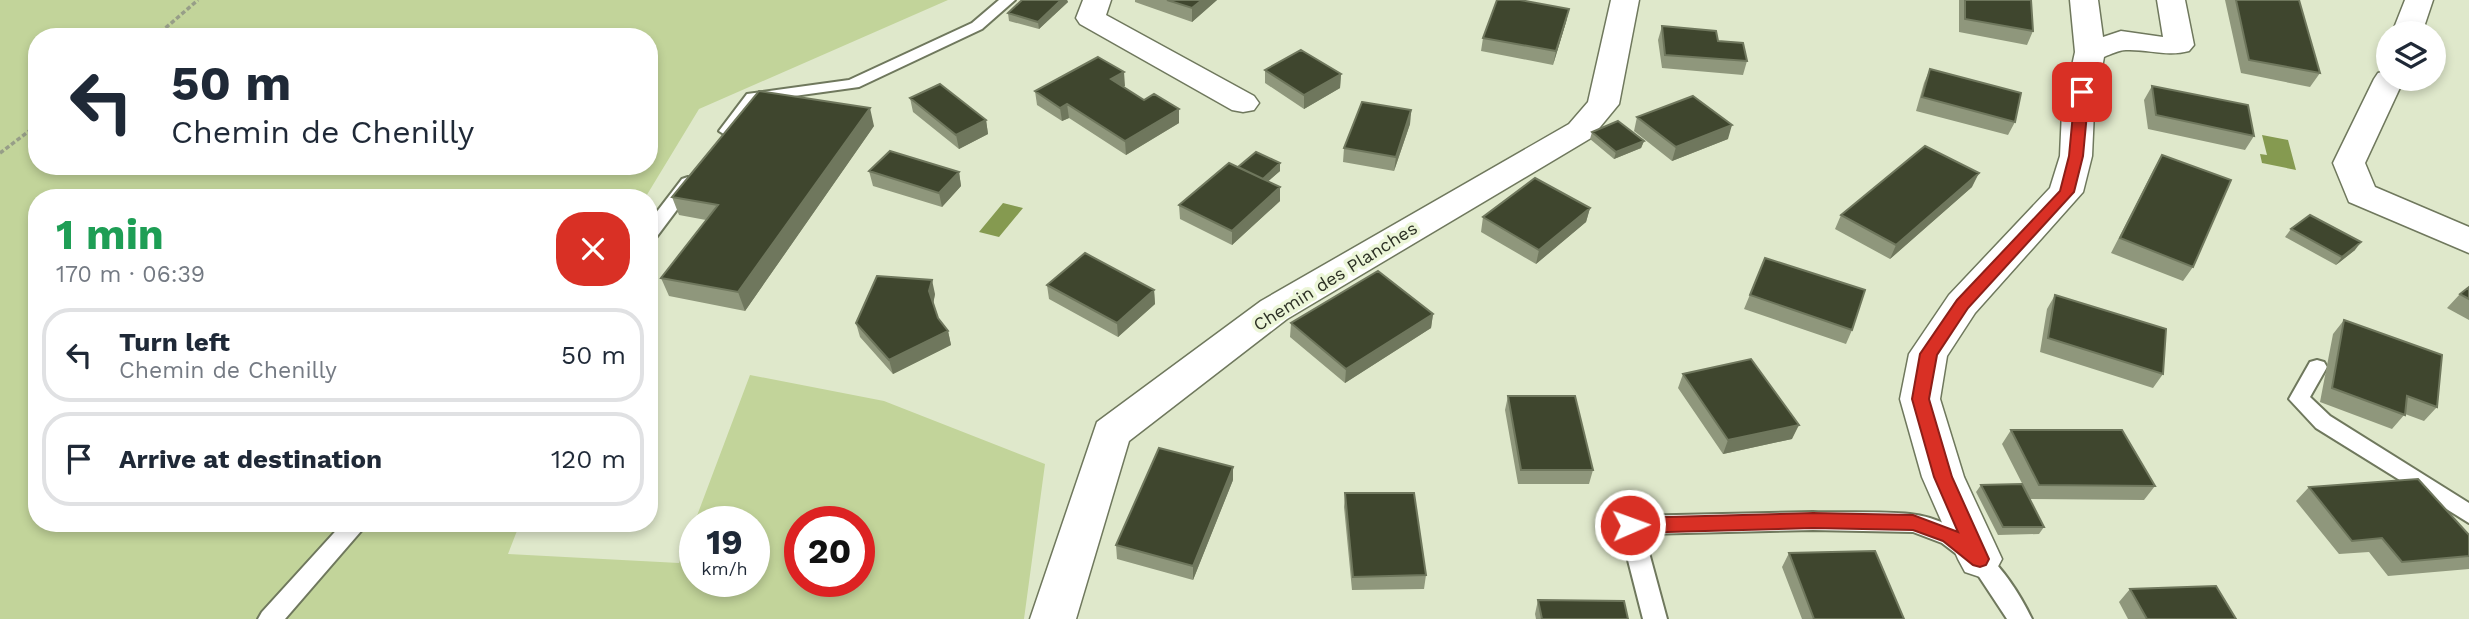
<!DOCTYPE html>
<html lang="en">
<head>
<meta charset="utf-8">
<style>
  :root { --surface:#fff; --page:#f6f6f7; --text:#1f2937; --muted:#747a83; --line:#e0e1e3 }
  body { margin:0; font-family:"Work Sans",sans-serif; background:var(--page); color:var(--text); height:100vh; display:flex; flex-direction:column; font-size:26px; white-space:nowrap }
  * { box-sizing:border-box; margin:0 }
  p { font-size:23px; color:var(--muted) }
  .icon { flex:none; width:38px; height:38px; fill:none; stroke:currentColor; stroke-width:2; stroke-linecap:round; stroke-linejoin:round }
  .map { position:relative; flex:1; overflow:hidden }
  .panel { position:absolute; left:28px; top:189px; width:630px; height:343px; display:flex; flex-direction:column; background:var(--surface); border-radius:28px; box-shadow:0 4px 10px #0003 }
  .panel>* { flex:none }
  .hud { position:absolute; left:28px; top:28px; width:630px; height:147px; border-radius:28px; box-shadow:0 4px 10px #0003; background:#fff; color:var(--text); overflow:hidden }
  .controls { position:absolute; left:2376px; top:21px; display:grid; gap:14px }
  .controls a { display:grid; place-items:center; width:70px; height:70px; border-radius:50%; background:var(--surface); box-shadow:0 4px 10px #0003; font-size:35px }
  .speed { position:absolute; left:679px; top:506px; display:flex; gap:14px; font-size:35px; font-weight:700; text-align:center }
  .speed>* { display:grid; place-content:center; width:91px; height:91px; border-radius:50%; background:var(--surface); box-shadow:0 4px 10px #0003; line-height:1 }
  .speed small { font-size:18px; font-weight:400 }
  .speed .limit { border:10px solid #d22; background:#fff; color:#111 }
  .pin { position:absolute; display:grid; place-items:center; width:60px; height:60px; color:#fff; margin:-30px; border-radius:14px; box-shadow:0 4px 10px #0006 }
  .me { position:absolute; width:77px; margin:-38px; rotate:88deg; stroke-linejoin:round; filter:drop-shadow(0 0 5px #0008) }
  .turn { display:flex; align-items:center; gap:24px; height:147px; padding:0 28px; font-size:32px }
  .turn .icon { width:91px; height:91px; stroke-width:2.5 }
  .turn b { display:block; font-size:49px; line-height:60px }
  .round { display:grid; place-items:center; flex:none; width:74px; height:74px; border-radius:28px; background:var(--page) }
  .headline { display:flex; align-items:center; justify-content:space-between; height:119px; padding:0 28px }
  h1 { font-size:42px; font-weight:700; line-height:52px; color:#1e9e55 }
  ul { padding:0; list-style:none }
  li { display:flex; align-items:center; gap:21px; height:94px; margin:0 14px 10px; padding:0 14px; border:4px solid var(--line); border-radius:28px }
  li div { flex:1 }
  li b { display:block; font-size:26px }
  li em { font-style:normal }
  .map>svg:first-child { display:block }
  .green { fill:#c2d49a; fill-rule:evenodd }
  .water { fill:#859a50 }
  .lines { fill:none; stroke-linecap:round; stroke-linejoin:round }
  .lane-casing { stroke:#6f785d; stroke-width:4 }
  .street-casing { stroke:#6f785d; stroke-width:3 }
  .path { stroke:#979e88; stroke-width:3.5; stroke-dasharray:4.5 2.5; stroke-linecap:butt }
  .lane { fill:#fff; fill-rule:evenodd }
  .street { fill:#fff; fill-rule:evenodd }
  .wall { fill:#8f977c }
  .shaded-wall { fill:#6f775d }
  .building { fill:#3f462e; stroke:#6f775d; stroke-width:2 }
  .route { fill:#d93025; stroke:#8d1f18; stroke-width:2 }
  .labels { text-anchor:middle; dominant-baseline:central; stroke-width:7; stroke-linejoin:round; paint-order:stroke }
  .street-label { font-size:18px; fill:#2d3125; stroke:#ecf6d8 }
</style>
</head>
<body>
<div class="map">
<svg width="2469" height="619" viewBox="0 0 2469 619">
  <rect width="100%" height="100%" fill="#dfe8cb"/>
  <!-- green -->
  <path class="green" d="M 0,0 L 948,0 L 699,109 L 645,198 L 37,198 L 37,523 L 520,523 L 508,554 L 679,563 L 695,523 L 695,581 L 754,581 L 754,522 L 695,521 L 750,375 L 884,401 L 1045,464 L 1024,619 L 0,619 ZM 37,37 L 649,37 L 649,166 L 37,166 ZM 800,522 L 859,522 L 859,581 L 800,581 Z"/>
  <!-- water -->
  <path class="water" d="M 2262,135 L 2288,140 L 2296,170 L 2262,163 L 2260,154 L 2267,155 Z
    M 1003,203 L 1023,208 L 999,237 L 979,232 Z"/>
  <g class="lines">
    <!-- lane casing -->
    <g class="lane-casing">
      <path id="lane" d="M 999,0 L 1015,0 L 982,29 L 859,87 L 758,101 L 733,135 L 727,136 L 719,131 L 747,94 L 849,80 L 972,23 Z
        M 688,177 L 697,183 L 655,239 L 649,241 L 649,222 L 682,179 Z
        M 2317,360 L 2324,362 L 2327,367 L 2310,397 L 2330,416 L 2469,503 L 2469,523 L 2316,428 L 2289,399 L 2310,362 Z
        M 1813,512 C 1845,513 1878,511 1910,514 C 1967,520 2009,571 2032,619 L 2007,619 L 1972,566 L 1942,543 L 1913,532 L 1813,530 L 1644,534 L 1667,619 L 1643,619 L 1619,525 L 1622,519 L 1630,516 Z
        M 343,523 L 368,523 L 285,619 L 258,619 L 262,612 Z"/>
    </g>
    <!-- street casing -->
    <g class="street-casing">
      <path id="street" d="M 1083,0 L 1111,0 L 1106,15 L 1254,96 L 1259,103 L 1254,110 L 1243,112 L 1232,110 L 1080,24 L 1076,18 Z
        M 1611,0 L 1639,0 L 1619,104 L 1591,138 L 1287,319 L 1129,441 L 1076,619 L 1030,619 L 1097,422 L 1261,301 L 1569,124 L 1588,102 Z
        M 2070,0 L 2098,0 L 2103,37 L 2121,31 L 2163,37 L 2157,0 L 2185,0 L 2194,45 L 2189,51 C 2167,57 2148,49 2126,50 C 2119,50 2111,54 2104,57 L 2094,111 L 2092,156 L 2083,192 L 1975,313 L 1947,356 L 1940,399 L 1964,477 L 2002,559 L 1995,572 L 1980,577 L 1965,572 L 1958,559 L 1922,477 L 1900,399 L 1909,354 L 1949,295 L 2050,188 L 2060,156 L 2062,111 L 2075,52 Z
        M 2405,0 L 2433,0 L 2422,33 L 2392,33 Z
        M 2389,70 L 2389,79 L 2404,79 L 2365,163 L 2375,187 L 2469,227 L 2469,253 L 2349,202 L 2333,163 L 2374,79 L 2378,73 Z"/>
    </g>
    <!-- path -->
    <path class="path" d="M 155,37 L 198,0
      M 0,153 L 37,125"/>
    <!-- lane -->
    <use href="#lane" class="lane"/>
    <!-- street -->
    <use href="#street" class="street"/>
  </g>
  <!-- wall -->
  <path class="wall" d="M 1022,0 L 1067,0 L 1068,2 L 1039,29 L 1009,21 L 1008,13 Z
    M 1135,0 L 1217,0 L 1192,22 L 1135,2 Z
    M 1959,0 L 2031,0 L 2033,31 L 2027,45 L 1959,32 Z
    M 2225,0 L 2299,0 L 2320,73 L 2310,87 L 2241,73 Z
    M 1569,9 L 1566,22 L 1553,65 L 1481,51 L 1483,38 Z
    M 1662,26 L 1718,41 L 1747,61 L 1743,75 L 1662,68 L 1658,40 Z
    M 1930,69 L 2015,122 L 2008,135 L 1916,111 L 1924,83 Z
    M 1265,70 L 1341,74 L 1340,88 L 1304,109 L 1265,83 Z
    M 1125,86 L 1123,87 L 1179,123 L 1126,155 L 1069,118 L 1062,121 L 1037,105 L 1035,91 Z
    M 2152,86 L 2254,136 L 2245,150 L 2148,129 L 2144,100 Z
    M 910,98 L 986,120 L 988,134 L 959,149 L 913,112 Z
    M 1411,110 L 1410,124 L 1394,171 L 1343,162 L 1344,148 Z
    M 1637,117 L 1728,139 L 1672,161 L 1634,131 Z
    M 874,126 L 745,311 L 669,296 L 661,278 L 706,220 L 679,215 L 672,197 Z
    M 1592,132 L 1644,141 L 1641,148 L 1614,159 L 1590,139 Z
    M 2162,155 L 2193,267 L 2183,281 L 2111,253 L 2154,169 Z
    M 1238,167 L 1280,171 L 1268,181 L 1280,187 L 1280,201 L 1232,245 L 1180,219 L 1179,205 Z
    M 869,171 L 959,172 L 961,186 L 942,207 L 873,186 Z
    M 1972,187 L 1890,259 L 1835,229 L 1841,215 Z
    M 1590,208 L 1586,222 L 1536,264 L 1481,232 L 1483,217 Z
    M 2291,229 L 2355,250 L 2336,265 L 2285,237 Z
    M 1765,258 L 1852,330 L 1846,344 L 1744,309 Z
    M 1047,285 L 1154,290 L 1155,304 L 1118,337 L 1049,299 Z
    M 2469,287 L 2469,320 L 2447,308 L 2460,294 Z
    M 935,294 L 933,303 L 938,318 L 948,331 L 951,345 L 893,374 L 860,337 L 856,323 Z
    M 2055,295 L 2163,374 L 2153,388 L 2040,352 L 2047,309 Z
    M 1433,314 L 1431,328 L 1345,383 L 1290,337 L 1291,323 Z
    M 2344,320 L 2437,407 L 2424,421 L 2405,414 L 2392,429 L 2320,402 L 2333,334 Z
    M 1683,374 L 1792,439 L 1723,454 L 1678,388 Z
    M 1508,396 L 1593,470 L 1589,484 L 1518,484 L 1505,410 Z
    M 2011,430 L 2155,486 L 2144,500 L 2030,499 L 2002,444 Z
    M 1233,480 L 1193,580 L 1117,559 L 1116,545 Z
    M 1981,485 L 2044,527 L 2039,534 L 1998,535 L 1976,492 Z
    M 2309,487 L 2469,535 L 2469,569 L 2388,576 L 2369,552 L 2339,554 L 2296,501 Z
    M 1345,493 L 1426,575 L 1424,589 L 1352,590 L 1344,507 Z
    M 1789,553 L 1904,619 L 1802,619 L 1782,567 Z
    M 2130,589 L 2236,619 L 2128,619 L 2119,602 Z
    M 1538,600 L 1628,619 L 1536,619 L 1535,614 Z"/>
  <!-- shaded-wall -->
  <path class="shaded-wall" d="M 1061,0 L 1067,0 L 1068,2 L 1039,29 L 1038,22 Z
    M 1202,0 L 1217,0 L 1192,22 L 1192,8 Z
    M 1569,9 L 1566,22 L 1553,65 L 1556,51 Z
    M 1124,72 L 1125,86 L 1112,93 L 1111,79 Z
    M 1341,74 L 1340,88 L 1304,109 L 1304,95 Z
    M 1067,104 L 1069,118 L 1062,121 L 1060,108 Z
    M 870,108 L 874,126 L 745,311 L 738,292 Z
    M 1179,109 L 1179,123 L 1126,155 L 1125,141 Z
    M 1411,110 L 1410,124 L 1394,171 L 1396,157 Z
    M 986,120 L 988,134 L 959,149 L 956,135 Z
    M 1732,125 L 1728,139 L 1672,161 L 1676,147 Z
    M 1644,141 L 1641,148 L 1614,159 L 1616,152 Z
    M 1280,163 L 1280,171 L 1263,186 L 1263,179 Z
    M 959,172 L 961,186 L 942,207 L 939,193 Z
    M 1979,173 L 1972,187 L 1890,259 L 1896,245 Z
    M 1280,187 L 1280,201 L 1232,245 L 1232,231 Z
    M 1590,208 L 1586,222 L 1536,264 L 1539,250 Z
    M 2361,242 L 2355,250 L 2336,265 L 2342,257 Z
    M 932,280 L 935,294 L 933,305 L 929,291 Z
    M 1154,290 L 1155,304 L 1118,337 L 1117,323 Z
    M 1433,314 L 1431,328 L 1345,383 L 1346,369 Z
    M 948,331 L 951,345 L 893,374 L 889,360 Z
    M 1799,425 L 1792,439 L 1723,454 L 1728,440 Z
    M 1233,467 L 1233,480 L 1193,580 L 1193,566 Z"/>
  <!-- building -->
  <path class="building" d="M 1022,0 L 1061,0 L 1038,22 L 1008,13 Z
    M 1167,0 L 1202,0 L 1192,8 Z
    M 1497,0 L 1520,0 L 1569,9 L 1556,51 L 1483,38 Z
    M 1965,0 L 2031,0 L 2033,31 L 1965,19 Z
    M 2236,0 L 2299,0 L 2320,73 L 2249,60 Z
    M 1662,26 L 1716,31 L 1718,41 L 1743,43 L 1747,61 L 1665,55 Z
    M 1301,50 L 1341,74 L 1304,95 L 1265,70 Z
    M 1098,57 L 1124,72 L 1111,79 L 1144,100 L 1154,94 L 1179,109 L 1125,141 L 1067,104 L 1060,108 L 1035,91 Z
    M 1930,69 L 2021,93 L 2015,122 L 1922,97 Z
    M 940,84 L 986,120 L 956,135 L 910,98 Z
    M 2152,86 L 2248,105 L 2254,136 L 2156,115 Z
    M 759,91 L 870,108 L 738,292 L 661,278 L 718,205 L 672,197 Z
    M 1693,96 L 1732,125 L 1676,147 L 1637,117 Z
    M 1362,102 L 1411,110 L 1396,157 L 1344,148 Z
    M 1618,121 L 1644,141 L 1616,152 L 1592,132 Z
    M 1925,146 L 1979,173 L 1896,245 L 1841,215 Z
    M 890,151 L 959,172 L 939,193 L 869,171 Z
    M 1256,152 L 1280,163 L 1263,179 L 1238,167 Z
    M 2162,155 L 2231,180 L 2193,267 L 2120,238 Z
    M 1229,163 L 1280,187 L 1232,231 L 1179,205 Z
    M 1535,178 L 1590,208 L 1539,250 L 1483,217 Z
    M 2310,215 L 2361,242 L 2342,257 L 2291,229 Z
    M 1085,253 L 1154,290 L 1117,323 L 1047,285 Z
    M 1765,258 L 1865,290 L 1852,330 L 1750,295 Z
    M 1378,271 L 1433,314 L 1346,369 L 1291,323 Z
    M 877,276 L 932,280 L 929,291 L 938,318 L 948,331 L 889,360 L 856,323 Z
    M 2469,287 L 2469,299 L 2460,294 Z
    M 2055,295 L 2166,329 L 2163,374 L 2048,338 Z
    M 2344,320 L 2442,355 L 2437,407 L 2407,396 L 2405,415 L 2332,388 Z
    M 1751,359 L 1799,425 L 1728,440 L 1683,374 Z
    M 1508,396 L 1575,396 L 1593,470 L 1521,470 Z
    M 2011,430 L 2122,430 L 2155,486 L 2039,485 Z
    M 1159,448 L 1233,467 L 1193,566 L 1116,545 Z
    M 2418,479 L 2469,535 L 2469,556 L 2402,562 L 2382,538 L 2352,541 L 2309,487 Z
    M 2022,484 L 2044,527 L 2003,527 L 1981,485 Z
    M 1345,493 L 1414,493 L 1426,575 L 1353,577 Z
    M 1875,551 L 1904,619 L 1814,619 L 1789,553 Z
    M 2216,586 L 2236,619 L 2147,619 L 2130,589 Z
    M 1538,600 L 1624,601 L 1628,619 L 1542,619 Z"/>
  <!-- route -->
  <path class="route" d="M 2082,88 L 2089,92 L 2083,156 L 2074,192 L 1968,308 L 1937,355 L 1929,399 L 1952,477 L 1989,559 L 1986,565 L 1980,567 L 1973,565 L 1943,541 L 1913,530 L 1813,528 L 1630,533 L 1624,531 L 1621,525 L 1624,520 L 1630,518 L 1813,513 L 1913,515 L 1958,532 L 1934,477 L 1912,399 L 1920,354 L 1957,300 L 2060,191 L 2069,156 L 2075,92 Z"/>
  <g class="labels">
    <!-- street labels -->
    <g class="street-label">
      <text transform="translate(1335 276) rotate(-32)">Chemin des Planches</text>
    </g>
  </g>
</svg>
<div class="controls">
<a><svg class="icon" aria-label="layers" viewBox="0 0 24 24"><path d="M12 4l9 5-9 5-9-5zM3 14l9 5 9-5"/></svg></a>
</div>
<div class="speed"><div>19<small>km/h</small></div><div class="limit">20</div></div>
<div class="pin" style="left:2082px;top:92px;background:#d93025"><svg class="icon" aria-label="arrive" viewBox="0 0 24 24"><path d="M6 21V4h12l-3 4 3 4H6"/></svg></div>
<svg class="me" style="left:1630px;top:525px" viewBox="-20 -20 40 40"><circle r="17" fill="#d93025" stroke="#fff" stroke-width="3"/><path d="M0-11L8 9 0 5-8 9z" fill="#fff"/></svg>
<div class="hud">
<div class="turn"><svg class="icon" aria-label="left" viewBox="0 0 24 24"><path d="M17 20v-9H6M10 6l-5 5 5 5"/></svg><div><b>50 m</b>Chemin de Chenilly</div></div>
</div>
<section class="panel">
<div class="headline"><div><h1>1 min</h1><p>170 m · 06:39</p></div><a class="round" style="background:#d93025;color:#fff"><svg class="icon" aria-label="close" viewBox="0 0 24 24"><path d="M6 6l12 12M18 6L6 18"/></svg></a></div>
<ul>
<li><svg class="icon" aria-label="left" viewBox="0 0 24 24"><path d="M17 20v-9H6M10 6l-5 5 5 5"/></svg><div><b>Turn left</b><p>Chemin de Chenilly</p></div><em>50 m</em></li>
<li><svg class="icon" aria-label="arrive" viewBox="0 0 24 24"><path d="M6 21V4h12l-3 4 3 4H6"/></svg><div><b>Arrive at destination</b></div><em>120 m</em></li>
</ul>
</section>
</div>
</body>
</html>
